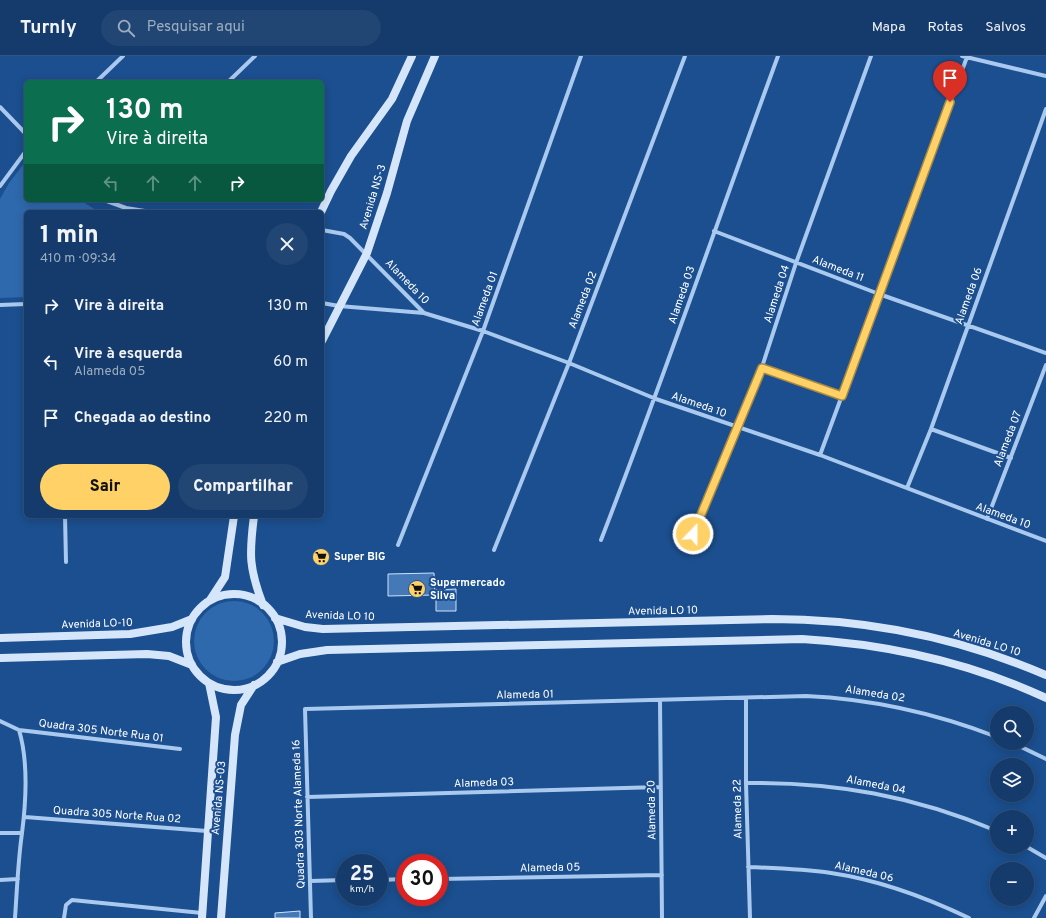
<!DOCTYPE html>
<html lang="pt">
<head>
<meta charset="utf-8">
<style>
  :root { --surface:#143b6b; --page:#214673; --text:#f1f3f6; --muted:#9dadc1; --line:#33557e; --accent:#ffd166 }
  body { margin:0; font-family:Overpass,sans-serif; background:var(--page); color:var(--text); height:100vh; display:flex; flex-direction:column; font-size:15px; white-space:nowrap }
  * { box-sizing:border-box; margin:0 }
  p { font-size:13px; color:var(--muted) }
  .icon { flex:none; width:22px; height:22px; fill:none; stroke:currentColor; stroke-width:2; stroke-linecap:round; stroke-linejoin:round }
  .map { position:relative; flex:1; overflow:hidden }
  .drawer { position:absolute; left:24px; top:154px; width:300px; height:308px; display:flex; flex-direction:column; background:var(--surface); border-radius:6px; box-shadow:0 2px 10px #0003,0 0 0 1px var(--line) }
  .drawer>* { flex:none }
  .guide { position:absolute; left:24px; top:24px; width:300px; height:122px; border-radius:6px; box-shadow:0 2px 10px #0003,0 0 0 1px var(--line); background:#0b6e4f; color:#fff; overflow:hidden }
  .buttons { position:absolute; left:990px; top:650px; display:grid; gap:8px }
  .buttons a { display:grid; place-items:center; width:44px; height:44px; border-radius:50%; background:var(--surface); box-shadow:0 2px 10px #0003,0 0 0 1px var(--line); font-size:20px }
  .speed { position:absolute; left:336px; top:798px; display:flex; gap:8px; font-size:20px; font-weight:700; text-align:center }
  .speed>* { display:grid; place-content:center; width:52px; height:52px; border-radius:50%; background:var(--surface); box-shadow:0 2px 10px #0003,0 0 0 1px var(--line); line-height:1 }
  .speed small { font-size:10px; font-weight:400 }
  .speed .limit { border:6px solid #d22; background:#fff; color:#111 }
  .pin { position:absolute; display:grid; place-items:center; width:34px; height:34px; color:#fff; margin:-41px -17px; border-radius:50% 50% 50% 0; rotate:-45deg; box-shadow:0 0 4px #0007 }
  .pin .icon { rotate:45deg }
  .me { position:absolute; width:44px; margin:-22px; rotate:22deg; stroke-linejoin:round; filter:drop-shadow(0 0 3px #0008) }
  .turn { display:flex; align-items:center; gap:14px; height:84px; padding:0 16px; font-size:18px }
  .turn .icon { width:52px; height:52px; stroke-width:2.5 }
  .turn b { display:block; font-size:28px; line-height:34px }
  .lanes { display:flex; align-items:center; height:38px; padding:0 16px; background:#0003; justify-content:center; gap:20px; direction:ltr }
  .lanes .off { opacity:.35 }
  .round { display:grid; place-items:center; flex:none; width:42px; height:42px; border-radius:21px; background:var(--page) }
  .headline { display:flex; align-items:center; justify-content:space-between; height:68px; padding:0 16px }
  h1 { font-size:24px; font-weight:800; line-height:30px }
  .button { display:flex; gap:8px; margin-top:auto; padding:8px 16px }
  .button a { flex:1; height:46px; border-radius:24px; background:var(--accent); color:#111; font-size:16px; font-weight:800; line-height:46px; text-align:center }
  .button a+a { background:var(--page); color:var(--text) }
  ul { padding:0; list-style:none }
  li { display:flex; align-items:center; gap:12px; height:56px; padding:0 16px }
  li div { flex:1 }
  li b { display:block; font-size:15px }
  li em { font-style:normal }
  header { display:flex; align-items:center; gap:24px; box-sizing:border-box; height:56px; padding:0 20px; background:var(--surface); border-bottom:1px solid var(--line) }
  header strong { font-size:19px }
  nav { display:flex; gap:22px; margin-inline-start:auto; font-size:14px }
  .search { width:280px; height:36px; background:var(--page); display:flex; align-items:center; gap:10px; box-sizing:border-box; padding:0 14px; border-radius:22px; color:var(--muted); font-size:15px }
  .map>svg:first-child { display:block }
  .green { fill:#2e69ad }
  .building { fill:#4478b7; stroke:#cfe3fa }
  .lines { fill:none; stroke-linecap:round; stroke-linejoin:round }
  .street { stroke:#a9c9ee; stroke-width:4 }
  .secondary { stroke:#d6e6fa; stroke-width:8 }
  .route-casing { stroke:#a68842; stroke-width:10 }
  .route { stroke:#ffd166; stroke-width:7 }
  .labels { text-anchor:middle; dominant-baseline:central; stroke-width:4; stroke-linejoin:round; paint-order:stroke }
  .street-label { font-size:11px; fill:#fff; stroke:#1b4f8f }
  .poi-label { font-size:11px; font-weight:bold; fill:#fff; stroke:#1b4f8f; text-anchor:start }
</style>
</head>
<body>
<header>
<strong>Turnly</strong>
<div class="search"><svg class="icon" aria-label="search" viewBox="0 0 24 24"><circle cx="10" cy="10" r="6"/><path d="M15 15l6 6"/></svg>Pesquisar aqui</div>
<nav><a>Mapa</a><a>Rotas</a><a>Salvos</a></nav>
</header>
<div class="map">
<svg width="1046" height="862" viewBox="0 0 1046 862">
  <rect width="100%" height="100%" fill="#1b4f8f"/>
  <!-- green -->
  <path class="green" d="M 26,105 L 26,144 L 80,144 L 99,156 L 26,156 L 26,241 L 0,242 L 0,143 L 9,127 Z
    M194 585a40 40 0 1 1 80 0a40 40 0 1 1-80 0Z"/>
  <!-- building -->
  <path class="building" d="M 434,517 L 435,539 L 388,540 L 388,518 Z
    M 456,533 L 456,555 L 436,555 L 436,534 Z
    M 300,855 L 300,862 L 275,862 L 275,857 Z"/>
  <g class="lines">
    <!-- street -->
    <path class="street" d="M 962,0 L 1046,20
      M 96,26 L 123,0
      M 228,26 L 255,0
      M 0,51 L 26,78
      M 0,130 L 26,95
      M 104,144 L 126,152 L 151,156
      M 322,174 L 344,178 L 350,182 L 424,257 L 483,275 L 569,307 L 656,343 L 820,399 L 1046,485
      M 714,175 L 879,238 L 1046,297
      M 322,247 L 339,250 L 424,257
      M 0,249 L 26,248
      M 762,311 L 841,340
      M 931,373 L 1011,402
      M 820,399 L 967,1
      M 907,432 L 931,373 L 1046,53
      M 65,460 L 66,506
      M 987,463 L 1046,309
      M 693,478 L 762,311 L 796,207 L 871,0
      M 601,484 C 663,324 719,161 778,0
      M 398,489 L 483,275 L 581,0
      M 494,494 L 569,307 L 685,0
      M 746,643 L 746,727 L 750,862
      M 660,645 L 662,862
      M 0,665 L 19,674 L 180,693
      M 1013,687 L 1046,703
      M 746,727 C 836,726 914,740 997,775
      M 307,741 L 660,731
      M 25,761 L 207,775
      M 0,777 L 22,777
      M 1027,791 L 1046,802
      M 748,811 C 776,812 803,813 831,817 C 879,824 925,841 969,862
      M 439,823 L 662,819
      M 0,824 L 18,823
      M 379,824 L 405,823
      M 310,825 L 345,824
      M 15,862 C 17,834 18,805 22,777 C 26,746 28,704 19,674
      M 64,862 L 66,849 L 72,844 L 202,857
      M 311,862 L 305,653 L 806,640 C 872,643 935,657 997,681
      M 1034,862 L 1046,840"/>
    <!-- secondary -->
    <path class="secondary" d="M 321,156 L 331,135 L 351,100 L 392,43 L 412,0
      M 322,285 L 367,197 L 387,137 L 407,65 L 435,0
      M 254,460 C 249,499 249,512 263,549
      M186 586a48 48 0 1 1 96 0a48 48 0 1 1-96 0Z
      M 210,544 L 225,521 L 234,460
      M 275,562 L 305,571 L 323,573 L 772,563 C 866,563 960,582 1046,619
      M 0,582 L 130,578 L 172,571 L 192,563
      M 0,602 L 147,598 L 169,600 L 192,609
      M 277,606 L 300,598 L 327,594 L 802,583 C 886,588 969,606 1046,642
      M 202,862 L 216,661 L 209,627
      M 221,862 L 235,679 L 241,649 L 254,629"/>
  </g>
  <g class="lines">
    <!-- route casing -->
    <g class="route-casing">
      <path id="route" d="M 693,478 L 762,312 L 842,340 L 950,46"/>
    </g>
    <!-- route -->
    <use href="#route" class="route"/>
  </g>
  <!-- icons -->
  <defs>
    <g id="supermarket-disc" transform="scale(0.9)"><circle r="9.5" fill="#ffd166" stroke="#1b4f8f"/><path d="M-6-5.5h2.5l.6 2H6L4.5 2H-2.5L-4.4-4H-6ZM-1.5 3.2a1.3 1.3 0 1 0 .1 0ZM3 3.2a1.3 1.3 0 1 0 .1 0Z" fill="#111"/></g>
  </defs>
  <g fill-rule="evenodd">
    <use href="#supermarket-disc" x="321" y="501"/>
    <use href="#supermarket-disc" x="417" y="533"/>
  </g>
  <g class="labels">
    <!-- street labels -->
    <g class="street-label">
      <text transform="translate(373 141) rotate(-73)">Avenida NS-3</text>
      <text transform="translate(838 213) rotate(21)">Alameda 11</text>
      <text transform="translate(407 226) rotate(46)">Alameda 10</text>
      <text transform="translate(777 238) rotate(-72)">Alameda 04</text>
      <text transform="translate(682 239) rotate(-71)">Alameda 03</text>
      <text transform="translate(969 240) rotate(-70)">Alameda 06</text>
      <text transform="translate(485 243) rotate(-70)">Alameda 01</text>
      <text transform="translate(583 244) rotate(-69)">Alameda 02</text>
      <text transform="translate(699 349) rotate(19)">Alameda 10</text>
      <text transform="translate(1008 383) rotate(-69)">Alameda 07</text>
      <text transform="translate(1003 460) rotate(20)">Alameda 10</text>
      <text transform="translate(663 555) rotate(-1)">Avenida LO 10</text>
      <text transform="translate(340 560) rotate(2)">Avenida LO 10</text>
      <text transform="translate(97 568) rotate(-2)">Avenida LO-10</text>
      <text transform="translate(987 587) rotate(17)">Avenida LO 10</text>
      <text transform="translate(875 638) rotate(9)">Alameda 02</text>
      <text transform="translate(525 639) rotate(-1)">Alameda 01</text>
      <text transform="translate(101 675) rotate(7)">Quadra 305 Norte Rua 01</text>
      <text transform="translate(484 727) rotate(-2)">Alameda 03</text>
      <text transform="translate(876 729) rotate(11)">Alameda 04</text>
      <text transform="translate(219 742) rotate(-85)">Avenida NS-03</text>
      <text transform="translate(738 753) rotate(-91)">Alameda 22</text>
      <text transform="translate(652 754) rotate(-91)">Alameda 20</text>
      <text transform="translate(299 758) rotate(-92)">Quadra 303 Norte Alameda 16</text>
      <text transform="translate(117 759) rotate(4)">Quadra 305 Norte Rua 02</text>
      <text transform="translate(550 812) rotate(-1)">Alameda 05</text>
      <text transform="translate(864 816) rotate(13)">Alameda 06</text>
    </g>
    <!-- poi labels -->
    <g class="poi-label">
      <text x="334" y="501">Super BIG</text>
      <text x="430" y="527">Supermercado<tspan x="430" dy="13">Silva</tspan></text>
    </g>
  </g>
</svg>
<div class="buttons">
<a><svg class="icon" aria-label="search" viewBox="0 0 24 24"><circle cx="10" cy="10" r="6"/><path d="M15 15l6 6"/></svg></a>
<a><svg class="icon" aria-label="layers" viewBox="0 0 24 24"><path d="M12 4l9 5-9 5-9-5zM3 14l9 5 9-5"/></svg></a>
<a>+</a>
<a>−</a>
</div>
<div class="speed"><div>25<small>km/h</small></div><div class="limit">30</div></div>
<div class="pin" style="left:950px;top:46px;background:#d93025"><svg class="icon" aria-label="arrive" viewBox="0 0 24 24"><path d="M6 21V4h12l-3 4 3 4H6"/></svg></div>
<svg class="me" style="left:693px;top:478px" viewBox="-20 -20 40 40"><circle r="17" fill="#ffd166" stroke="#fff" stroke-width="3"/><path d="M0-11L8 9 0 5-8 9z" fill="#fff"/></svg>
<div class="guide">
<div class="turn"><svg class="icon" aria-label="right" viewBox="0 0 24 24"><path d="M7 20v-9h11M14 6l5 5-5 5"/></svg><div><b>130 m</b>Vire à direita</div></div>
<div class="lanes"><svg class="icon off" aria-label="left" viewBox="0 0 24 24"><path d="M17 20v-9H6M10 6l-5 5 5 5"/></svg><svg class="icon off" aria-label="ahead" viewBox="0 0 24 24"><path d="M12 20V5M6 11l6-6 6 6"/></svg><svg class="icon off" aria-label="ahead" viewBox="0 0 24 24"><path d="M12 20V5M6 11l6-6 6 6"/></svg><svg class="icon" aria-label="right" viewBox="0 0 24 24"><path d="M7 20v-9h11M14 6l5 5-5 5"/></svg></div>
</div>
<section class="drawer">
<div class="headline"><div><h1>1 min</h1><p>410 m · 09:34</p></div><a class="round"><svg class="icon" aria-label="close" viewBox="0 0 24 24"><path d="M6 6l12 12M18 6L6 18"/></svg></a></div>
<ul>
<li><svg class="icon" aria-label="right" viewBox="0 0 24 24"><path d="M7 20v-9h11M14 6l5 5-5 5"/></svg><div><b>Vire à direita</b></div><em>130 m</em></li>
<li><svg class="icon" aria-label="left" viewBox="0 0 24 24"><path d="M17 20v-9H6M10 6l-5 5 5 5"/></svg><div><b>Vire à esquerda</b><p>Alameda 05</p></div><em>60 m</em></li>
<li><svg class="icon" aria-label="arrive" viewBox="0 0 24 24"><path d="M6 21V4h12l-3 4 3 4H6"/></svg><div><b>Chegada ao destino</b></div><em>220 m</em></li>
</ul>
<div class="button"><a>Sair</a><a>Compartilhar</a></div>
</section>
</div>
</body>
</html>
